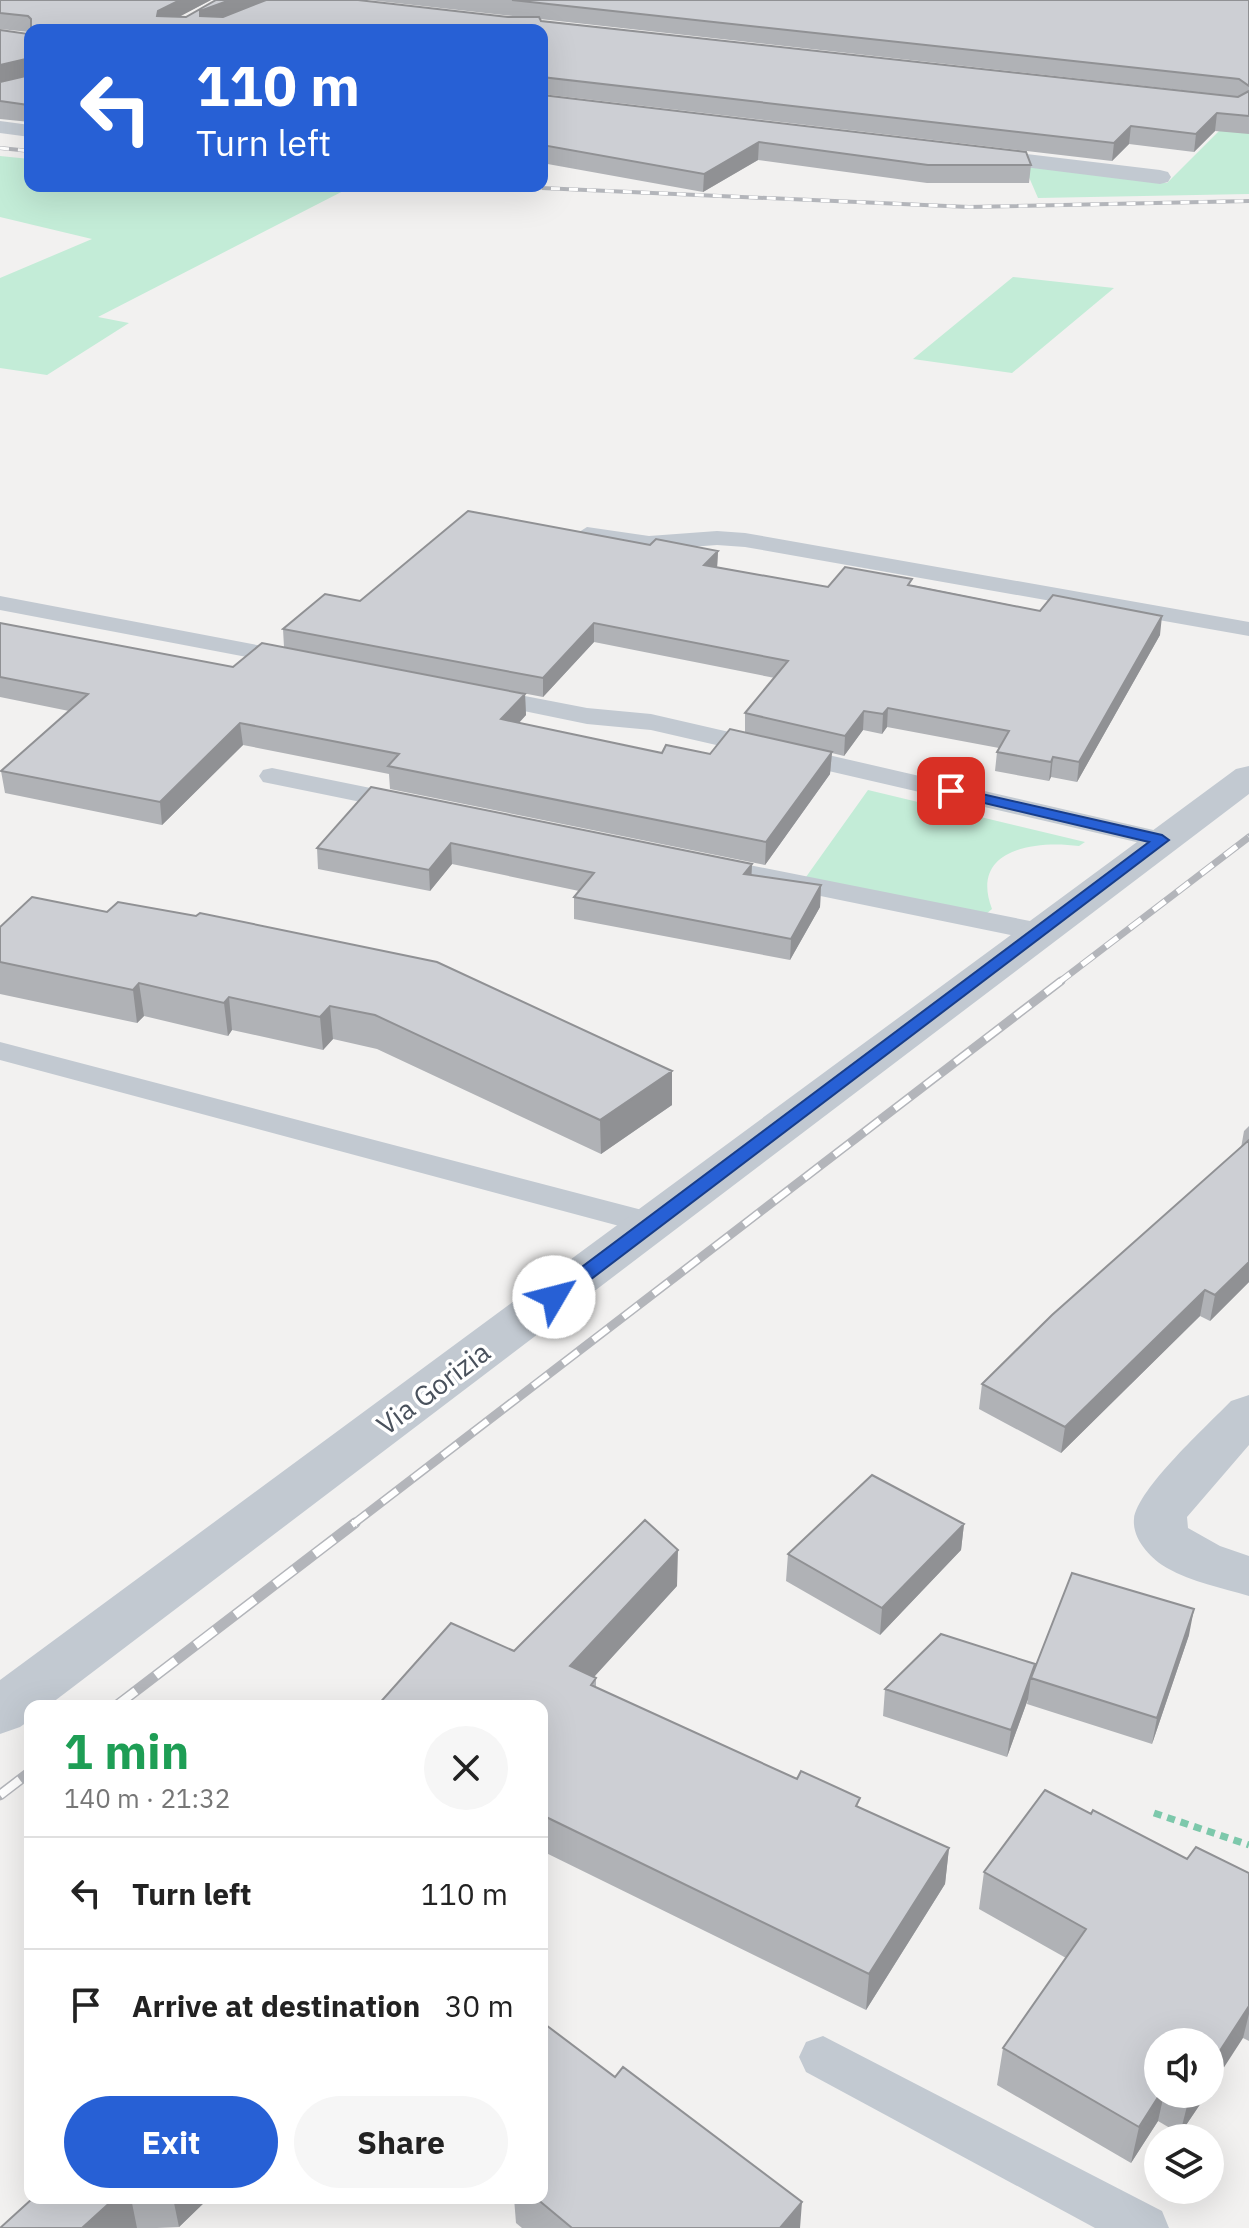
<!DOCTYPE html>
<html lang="en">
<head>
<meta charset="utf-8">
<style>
  :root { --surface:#fff; --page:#f6f6f6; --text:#222; --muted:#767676; --line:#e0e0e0; --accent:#2760d5 }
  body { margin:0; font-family:"IBM Plex Sans",sans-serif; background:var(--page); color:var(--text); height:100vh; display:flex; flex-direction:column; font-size:30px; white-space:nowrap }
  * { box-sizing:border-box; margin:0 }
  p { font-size:26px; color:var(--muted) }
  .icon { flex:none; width:44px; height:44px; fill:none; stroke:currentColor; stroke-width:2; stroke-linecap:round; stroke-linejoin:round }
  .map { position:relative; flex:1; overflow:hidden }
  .details { position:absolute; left:24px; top:1700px; width:524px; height:504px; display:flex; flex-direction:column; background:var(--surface); border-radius:16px; box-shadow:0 8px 32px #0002 }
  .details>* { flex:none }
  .guide { position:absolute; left:24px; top:24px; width:524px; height:168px; border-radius:16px; box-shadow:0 8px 32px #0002; background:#2760d5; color:#fff; overflow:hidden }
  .buttons { position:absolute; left:1144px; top:2028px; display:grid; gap:16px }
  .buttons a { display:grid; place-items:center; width:80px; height:80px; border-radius:50%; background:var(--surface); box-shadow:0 8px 32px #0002; font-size:40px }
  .pin { position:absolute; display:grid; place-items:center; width:68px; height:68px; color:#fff; margin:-34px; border-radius:16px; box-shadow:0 4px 12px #0006 }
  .me { position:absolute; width:88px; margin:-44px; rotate:53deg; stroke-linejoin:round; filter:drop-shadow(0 0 6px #0008) }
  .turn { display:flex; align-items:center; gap:28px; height:168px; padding:0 40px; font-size:36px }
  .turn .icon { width:104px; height:104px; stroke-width:2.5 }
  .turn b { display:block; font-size:56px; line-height:68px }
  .round { display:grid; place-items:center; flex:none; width:84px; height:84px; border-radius:42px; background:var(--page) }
  .summary { display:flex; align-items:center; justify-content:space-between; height:136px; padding:0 40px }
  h1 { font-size:48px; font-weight:800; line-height:60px; color:#1e9e55 }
  .primary-button { display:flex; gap:16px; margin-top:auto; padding:16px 40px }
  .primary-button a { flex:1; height:92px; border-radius:48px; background:var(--accent); color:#fff; font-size:32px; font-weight:800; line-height:92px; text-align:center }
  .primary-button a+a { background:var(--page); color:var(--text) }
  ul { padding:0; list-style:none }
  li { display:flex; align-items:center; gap:24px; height:112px; padding:0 40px; border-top:2px solid var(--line) }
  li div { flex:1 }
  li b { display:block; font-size:30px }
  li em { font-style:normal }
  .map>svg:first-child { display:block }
  .green { fill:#c3ecd7 }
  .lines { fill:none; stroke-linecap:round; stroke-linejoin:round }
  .path { stroke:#7dc8ab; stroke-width:7; stroke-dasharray:8 6; stroke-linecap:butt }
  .service { fill:#c2c9d1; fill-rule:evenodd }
  .minor { fill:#c2c9d1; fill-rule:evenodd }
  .rail-far3-casing { stroke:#b3b5ba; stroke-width:4 }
  .rail-far2-casing { stroke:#b3b5ba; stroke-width:7 }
  .rail-far1-casing { stroke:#b3b5ba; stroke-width:9 }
  .rail-casing { stroke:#b3b5ba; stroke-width:11 }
  .rail-far3 { stroke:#fff; stroke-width:3; stroke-dasharray:9; stroke-linecap:butt }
  .rail-far2 { stroke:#fff; stroke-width:5; stroke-dasharray:15; stroke-linecap:butt }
  .rail-far1 { stroke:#fff; stroke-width:6; stroke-dasharray:19; stroke-linecap:butt }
  .rail { stroke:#fff; stroke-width:8; stroke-dasharray:25; stroke-linecap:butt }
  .wall { fill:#b0b2b6; fill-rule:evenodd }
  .shaded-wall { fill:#909194 }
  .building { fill:#cdcfd4; stroke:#909194; stroke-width:2 }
  .route { fill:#2760d5; stroke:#193e8a; stroke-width:2 }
  .labels { text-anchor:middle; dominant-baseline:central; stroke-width:7; stroke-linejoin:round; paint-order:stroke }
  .street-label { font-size:28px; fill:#49515c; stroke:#fff }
</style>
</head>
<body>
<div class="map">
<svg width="1249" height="2228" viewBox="0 0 1249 2228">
  <rect width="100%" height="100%" fill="#f2f1f0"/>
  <!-- green -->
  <path class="green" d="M 1240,110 L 1249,111 L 1249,194 L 1038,198 L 1025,168 L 1041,167 L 1167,183 Z
    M 0,156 L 30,159 L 30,186 L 353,186 L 98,317 L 129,323 L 47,375 L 0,368 L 0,278 L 92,239 L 0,217 Z
    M 1013,277 L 1114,288 L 1012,373 L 913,359 Z
    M 868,790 L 1085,842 L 1079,846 C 1035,840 969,849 992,909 L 986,914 L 806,877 Z"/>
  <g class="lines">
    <!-- path -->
    <path class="path" d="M 1154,1813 L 1249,1845"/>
    <!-- service -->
    <path class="service" d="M 587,527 L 649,536 L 717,531 L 745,533 L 1249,622 L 1249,636 L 745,547 L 717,545 L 649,550 L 579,539 L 576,534 Z
      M 0,596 L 294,652 L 303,654 L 306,659 L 303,664 L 294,666 L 0,610 Z
      M 484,688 L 587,708 L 651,714 L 1162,832 L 1172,834 L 1176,840 L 1172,846 L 1162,848 L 651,730 L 587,724 L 475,701 L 471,696 L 475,691 Z
      M 272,768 L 405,795 L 414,797 L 418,803 L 414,809 L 405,811 L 263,782 L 259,776 L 263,770 Z
      M 709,857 L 1040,923 L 1050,926 L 1054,932 L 1050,938 L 1040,941 L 699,871 L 695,865 L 699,859 Z
      M 0,1042 L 665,1216 L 670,1224 L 665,1232 L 653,1235 L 0,1060 Z
      M 823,2036 L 1162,2211 L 1169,2228 L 1095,2228 L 806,2072 L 799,2057 L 806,2042 Z"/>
    <!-- minor -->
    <path class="minor" d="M 0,121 L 30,125 L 30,137 L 0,133 Z
      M 969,147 L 1160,170 L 1168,172 L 1171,177 L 1168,182 L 1160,184 L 961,159 L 958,154 Z
      M 1249,766 L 1249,794 L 48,1706 L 30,1706 L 30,1720 L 20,1727 L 0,1734 L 0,1680 L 1236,769 Z
      M 1249,1395 L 1249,1445 L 1187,1517 L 1188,1528 L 1220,1546 L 1249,1556 L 1249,1596 C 1222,1588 1192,1582 1167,1568 C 1151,1559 1132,1539 1134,1519 C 1137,1489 1209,1424 1231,1401 Z"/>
    <!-- rail-far3 casing -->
    <g class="rail-far3-casing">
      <path id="rail-far3" d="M 0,148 L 30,151
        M 497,186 L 969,207 L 1249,201"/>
    </g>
    <!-- rail-far2 casing -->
    <g class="rail-far2-casing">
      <path id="rail-far2" d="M 1058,983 L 1249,837"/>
    </g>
    <!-- rail-far1 casing -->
    <g class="rail-far1-casing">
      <path id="rail-far1" d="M 352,1525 L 1061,981"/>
    </g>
    <!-- rail casing -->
    <g class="rail-casing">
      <path id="rail" d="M 116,1706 L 355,1523
        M 0,1795 L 30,1772"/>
    </g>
    <!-- rail-far3 -->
    <use href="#rail-far3" class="rail-far3"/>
    <!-- rail-far2 -->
    <use href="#rail-far2" class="rail-far2"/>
    <!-- rail-far1 -->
    <use href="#rail-far1" class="rail-far1"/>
    <!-- rail -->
    <use href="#rail" class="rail"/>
  </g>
  <!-- wall -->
  <path class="wall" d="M 0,0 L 211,0 L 180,16 L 522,17 L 369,0 L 1249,0 L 1249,134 L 1215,131 L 1194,152 L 1129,144 L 1112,161 L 542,94 L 542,30 L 30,30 L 30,122 L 0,119 L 0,30 L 28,34 L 29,32 L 0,29 ZM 540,19 L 1236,96 L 541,21 Z
    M 542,95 L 1031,165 L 1029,183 L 927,183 L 758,160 L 703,192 L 542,163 Z
    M 650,545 L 718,551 L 717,567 L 828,587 L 912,585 L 1160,635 L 1077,782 L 1051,777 L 1049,781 L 995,771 L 997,752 L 999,748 L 887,727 L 882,734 L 863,730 L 844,756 L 832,753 L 830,774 L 765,865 L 390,789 L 389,774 L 243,745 L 162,825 L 5,793 L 1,771 L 69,711 L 0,697 L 0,623 L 233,667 L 525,694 L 526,715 L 519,723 L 662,753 L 710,754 L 745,733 L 745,713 L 775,678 L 594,642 L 543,697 L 284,647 L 283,629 L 360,601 Z
    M 371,787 L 752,864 L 751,875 L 821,885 L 820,907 L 790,960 L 574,919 L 574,897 L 579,891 L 452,864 L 430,891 L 318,869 L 317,848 Z
    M 0,927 L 672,1071 L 672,1105 L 601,1154 L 377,1049 L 333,1039 L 323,1050 L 232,1030 L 228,1036 L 144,1016 L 137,1023 L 0,994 Z
    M 1249,1126 L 1249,1282 L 1210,1321 L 1200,1316 L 1061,1453 L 979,1409 L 982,1384 L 1241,1148 L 1244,1131 Z
    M 964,1524 L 961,1550 L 880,1635 L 786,1581 L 788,1554 Z
    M 677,1586 L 594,1677 L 596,1678 L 596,1687 L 949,1848 L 945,1884 L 866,2010 L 542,1851 L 542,1706 L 514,1651 Z
    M 1189,1635 L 1152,1744 L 1027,1704 L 1028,1699 L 1007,1757 L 883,1716 L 885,1689 L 1034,1670 Z
    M 1091,1814 L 1187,1859 L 1249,1873 L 1249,2041 L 1243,2038 L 1158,2042 L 1158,2094 L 1207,2094 L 1180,2134 L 1158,2121 L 1131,2163 L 997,2085 L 1003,2048 L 1066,1958 L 979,1909 L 984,1872 Z
    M 33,2198 L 209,2198 L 179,2227 L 157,2228 L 0,2228 Z
    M 514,2198 L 542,2198 L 800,2228 L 522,2228 L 516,2223 Z"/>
  <!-- shaded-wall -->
  <path class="shaded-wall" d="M 180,0 L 211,0 L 160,27 L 157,16 L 158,11 Z
    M 230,0 L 272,0 L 202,27 L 200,16 L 200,11 Z
    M 30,58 L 30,75 L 0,83 L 0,65 Z
    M 1217,113 L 1215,131 L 1194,152 L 1196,134 Z
    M 1131,126 L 1129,144 L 1112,161 L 1114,143 Z
    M 759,142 L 758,160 L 703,192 L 704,174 Z
    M 718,551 L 717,569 L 704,565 Z
    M 1162,616 L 1160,635 L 1077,782 L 1079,762 Z
    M 594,623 L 594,642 L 543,697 L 543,678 Z
    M 525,694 L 526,715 L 502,741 L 501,719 Z
    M 888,708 L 887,727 L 882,734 L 883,714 Z
    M 864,711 L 863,730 L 844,756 L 845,736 Z
    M 240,723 L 243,745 L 162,825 L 160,802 Z
    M 832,752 L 830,774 L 765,865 L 766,842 Z
    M 1053,757 L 1051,777 L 1049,781 L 1051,762 Z
    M 451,843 L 452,864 L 430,891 L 429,870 Z
    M 752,864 L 751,885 L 744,874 Z
    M 821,885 L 820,907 L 790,960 L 791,939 Z
    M 139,983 L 144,1016 L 137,1023 L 133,990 Z
    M 229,997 L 232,1030 L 228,1036 L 224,1003 Z
    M 330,1006 L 333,1039 L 323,1050 L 320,1017 Z
    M 672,1071 L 672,1105 L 601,1154 L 600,1120 Z
    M 1249,1262 L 1249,1282 L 1210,1321 L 1215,1295 Z
    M 1205,1290 L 1200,1316 L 1061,1453 L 1065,1427 Z
    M 964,1524 L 961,1550 L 880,1635 L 882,1608 Z
    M 678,1550 L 677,1586 L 571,1702 L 570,1666 Z
    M 1194,1609 L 1189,1635 L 1152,1744 L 1157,1718 Z
    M 1035,1664 L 1033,1678 L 1031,1678 L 1028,1699 L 1007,1757 L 1011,1730 Z
    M 949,1848 L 945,1884 L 866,2010 L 869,1974 Z
    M 1249,2006 L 1249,2014 L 1243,2038 L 1210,2089 L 1210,2066 Z
    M 1160,2094 L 1164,2094 L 1158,2121 L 1131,2163 L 1139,2127 Z
    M 1191,2094 L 1207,2094 L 1180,2134 L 1189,2098 Z
    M 115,2198 L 131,2198 L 137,2228 L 82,2228 Z
    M 173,2198 L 209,2198 L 179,2227 Z
    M 802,2202 L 800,2228 L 780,2228 Z"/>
  <!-- building -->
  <path class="building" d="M 0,0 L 180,0 L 158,11 L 157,16 L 186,17 L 216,0 L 230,0 L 200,11 L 200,16 L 223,17 L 266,0 L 358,0 L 508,17 L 539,17 L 541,21 L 1238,97 L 1249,91 L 1249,116 L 1217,113 L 1196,134 L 1131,126 L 1114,143 L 542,77 L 542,30 L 31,30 L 31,19 L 28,16 L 0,13 Z
    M 512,0 L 1249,0 L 1249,86 L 1239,79 Z
    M 0,30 L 28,34 L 30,31 L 30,72 L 30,58 L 0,65 Z
    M 30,75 L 30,107 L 28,105 L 0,101 L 0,82 Z
    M 542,95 L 1026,152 L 1031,165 L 928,165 L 759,142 L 704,174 L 542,145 Z
    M 468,511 L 650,545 L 656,539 L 718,551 L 704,565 L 828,587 L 845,567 L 912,579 L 908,585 L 1040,611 L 1053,595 L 1162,616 L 1079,762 L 1053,757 L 1051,762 L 997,752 L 1009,731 L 888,708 L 883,714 L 864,711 L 845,736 L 745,713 L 788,661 L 594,623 L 543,678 L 283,629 L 325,594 L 360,601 Z
    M 0,623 L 233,667 L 262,643 L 525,694 L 501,719 L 662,753 L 666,745 L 710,754 L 730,729 L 832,752 L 766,842 L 388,766 L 399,754 L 240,723 L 160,802 L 1,771 L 88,694 L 0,677 Z
    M 371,787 L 752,864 L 744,874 L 821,885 L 791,939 L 574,897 L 594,873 L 451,843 L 429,870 L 317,848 Z
    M 32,897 L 107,912 L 118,902 L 196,916 L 200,913 L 437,962 L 672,1071 L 600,1120 L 375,1015 L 330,1006 L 320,1017 L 229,997 L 224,1003 L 139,983 L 133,990 L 0,962 L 0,927 Z
    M 1249,1140 L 1249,1262 L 1215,1295 L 1205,1290 L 1065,1427 L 982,1384 L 1052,1315 Z
    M 872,1475 L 964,1524 L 882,1608 L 788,1554 Z
    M 645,1520 L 678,1550 L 570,1666 L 596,1678 L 591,1685 L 797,1779 L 801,1771 L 860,1798 L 856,1806 L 949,1848 L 869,1974 L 542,1815 L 542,1706 L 377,1706 L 451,1623 L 514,1651 Z
    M 1072,1573 L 1194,1609 L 1157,1718 L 1031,1678 Z
    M 941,1634 L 1035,1664 L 1011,1730 L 885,1689 Z
    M 1045,1790 L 1091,1814 L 1093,1810 L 1187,1859 L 1196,1847 L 1249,1873 L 1249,2006 L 1210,2066 L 1210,2042 L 1158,2042 L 1158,2094 L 1160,2094 L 1139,2127 L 1003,2048 L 1086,1929 L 984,1872 Z
    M 542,2022 L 615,2077 L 623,2067 L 802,2202 L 780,2228 L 572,2228 L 536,2198 L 542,2198 Z
    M 33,2198 L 115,2198 L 82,2228 L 0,2228 Z"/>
  <!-- route -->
  <path class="route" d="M 951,787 L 1162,835 L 1169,840 L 561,1302 L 547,1302 L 544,1297 L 547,1293 L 1149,842 L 946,794 L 946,788 Z"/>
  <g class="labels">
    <!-- street labels -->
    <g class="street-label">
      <text transform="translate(433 1388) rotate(-37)">Via Gorizia</text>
    </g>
  </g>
</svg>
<div class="buttons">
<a><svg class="icon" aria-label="sound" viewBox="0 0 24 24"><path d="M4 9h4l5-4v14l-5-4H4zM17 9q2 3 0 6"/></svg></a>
<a><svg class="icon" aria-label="layers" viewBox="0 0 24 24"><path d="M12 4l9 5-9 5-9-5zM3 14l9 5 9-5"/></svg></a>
</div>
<div class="pin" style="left:951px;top:791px;background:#d93025"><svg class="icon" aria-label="arrive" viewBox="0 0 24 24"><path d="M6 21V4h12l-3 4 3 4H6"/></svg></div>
<svg class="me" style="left:554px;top:1297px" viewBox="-20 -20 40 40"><circle r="19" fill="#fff"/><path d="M0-13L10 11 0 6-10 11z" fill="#2760d5"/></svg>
<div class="guide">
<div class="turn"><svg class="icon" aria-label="left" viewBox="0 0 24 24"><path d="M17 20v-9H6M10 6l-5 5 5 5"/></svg><div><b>110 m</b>Turn left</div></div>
</div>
<section class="details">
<div class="summary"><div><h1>1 min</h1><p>140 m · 21:32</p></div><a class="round"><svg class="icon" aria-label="close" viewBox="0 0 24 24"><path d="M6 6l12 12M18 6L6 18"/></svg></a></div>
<ul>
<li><svg class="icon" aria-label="left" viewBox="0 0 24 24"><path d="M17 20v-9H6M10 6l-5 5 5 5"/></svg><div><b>Turn left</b></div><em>110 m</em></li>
<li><svg class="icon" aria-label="arrive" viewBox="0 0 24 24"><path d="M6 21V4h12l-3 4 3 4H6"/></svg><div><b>Arrive at destination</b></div><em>30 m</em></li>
</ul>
<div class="primary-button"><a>Exit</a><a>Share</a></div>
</section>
</div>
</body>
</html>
